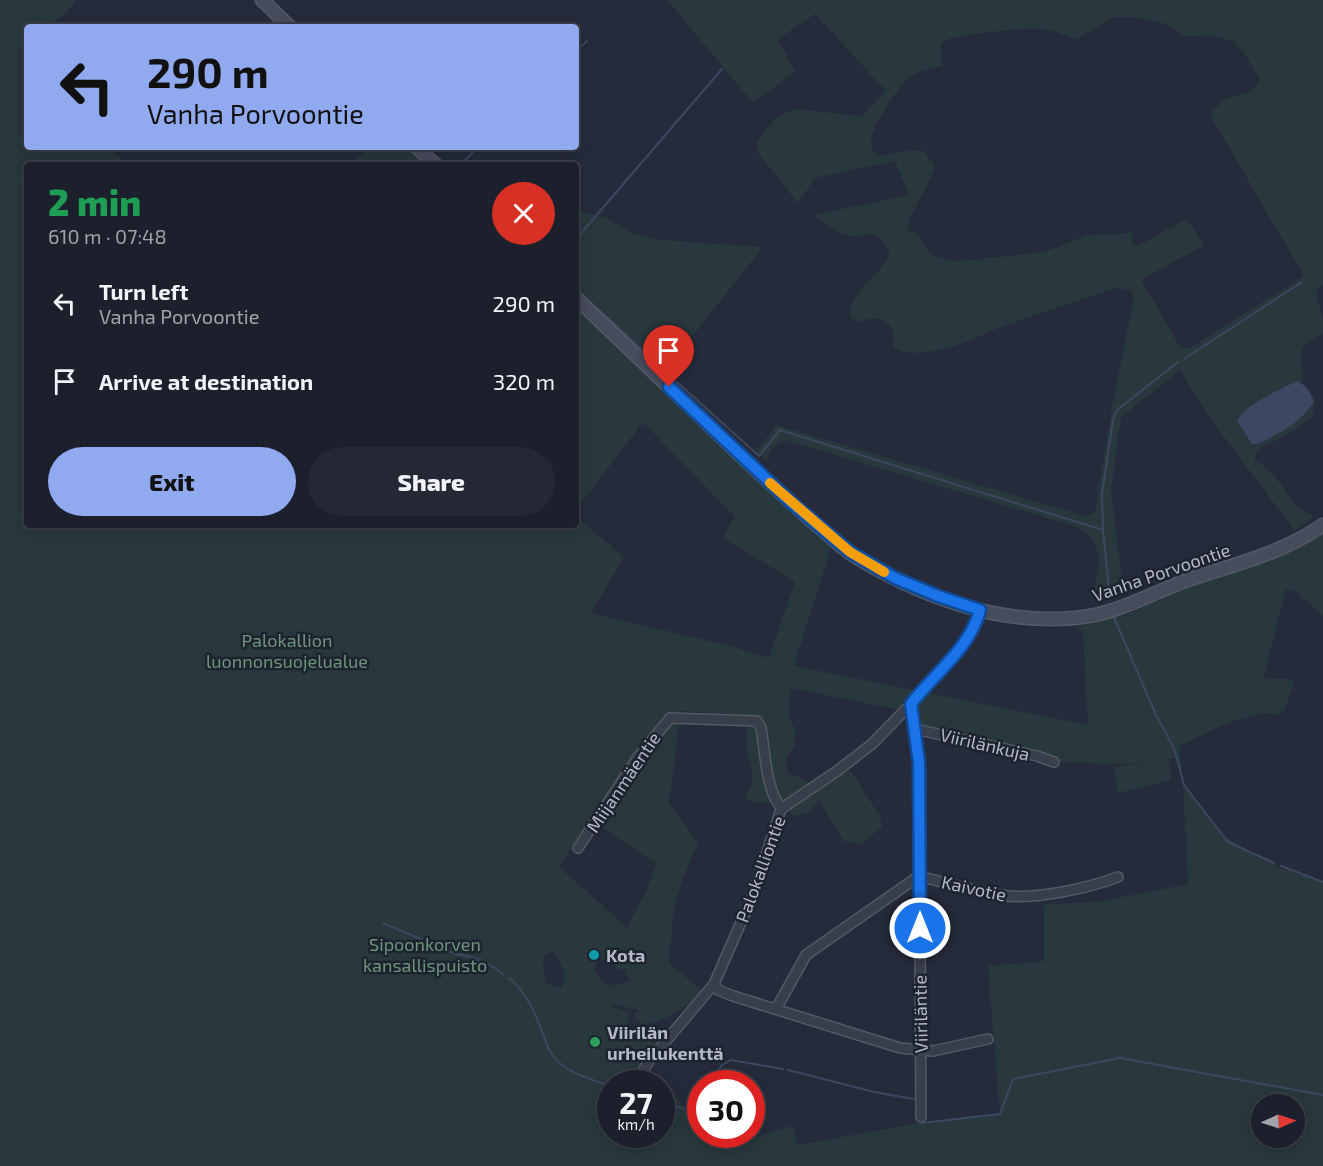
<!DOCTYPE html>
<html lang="en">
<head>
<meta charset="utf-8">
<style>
  :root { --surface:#1c202c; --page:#252834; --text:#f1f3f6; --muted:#a0a3a9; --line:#3a3e48; --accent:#90a9ef }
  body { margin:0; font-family:"Exo 2",sans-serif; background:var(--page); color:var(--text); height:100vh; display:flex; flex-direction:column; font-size:22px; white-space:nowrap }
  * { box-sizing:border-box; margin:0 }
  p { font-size:20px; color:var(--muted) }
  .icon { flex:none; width:33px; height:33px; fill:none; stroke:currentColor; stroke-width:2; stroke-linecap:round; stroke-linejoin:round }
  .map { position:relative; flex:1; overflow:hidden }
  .drawer { position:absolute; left:24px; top:162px; width:555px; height:366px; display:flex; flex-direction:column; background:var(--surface); border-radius:6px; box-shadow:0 3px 15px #0003,0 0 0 2px var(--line) }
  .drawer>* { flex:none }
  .banner { position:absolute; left:24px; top:24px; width:555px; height:126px; border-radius:6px; box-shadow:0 3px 15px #0003,0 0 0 2px var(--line); background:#90a9ef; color:#111; overflow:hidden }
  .needle { width:39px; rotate:87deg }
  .buttons { position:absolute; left:1251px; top:1094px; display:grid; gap:12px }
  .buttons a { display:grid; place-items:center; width:54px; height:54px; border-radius:50%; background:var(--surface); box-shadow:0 3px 15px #0003,0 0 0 2px var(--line); font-size:30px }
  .speed { position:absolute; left:597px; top:1070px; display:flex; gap:12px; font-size:30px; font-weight:700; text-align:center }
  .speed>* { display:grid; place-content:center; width:78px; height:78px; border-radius:50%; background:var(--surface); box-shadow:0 3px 15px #0003,0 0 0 2px var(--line); line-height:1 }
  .speed small { font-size:15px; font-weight:400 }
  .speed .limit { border:9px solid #d22; background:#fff; color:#111 }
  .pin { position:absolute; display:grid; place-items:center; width:51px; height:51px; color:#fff; margin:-62px -26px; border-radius:50% 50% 50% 0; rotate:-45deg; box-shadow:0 0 6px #0007 }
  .pin .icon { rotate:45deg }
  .me { position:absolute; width:66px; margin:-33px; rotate:0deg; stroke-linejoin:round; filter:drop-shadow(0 0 4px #0008) }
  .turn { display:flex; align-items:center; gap:21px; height:126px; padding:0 24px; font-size:27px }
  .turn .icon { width:78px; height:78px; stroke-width:2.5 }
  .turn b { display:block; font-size:42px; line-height:51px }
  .round { display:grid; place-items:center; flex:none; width:63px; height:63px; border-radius:32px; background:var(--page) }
  .head { display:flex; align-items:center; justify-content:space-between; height:102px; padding:0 24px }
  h1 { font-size:36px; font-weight:800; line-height:45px; color:#1e9e55 }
  .action { display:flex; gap:12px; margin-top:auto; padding:12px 24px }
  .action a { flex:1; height:69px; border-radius:36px; background:var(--accent); color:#111; font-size:24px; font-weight:800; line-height:69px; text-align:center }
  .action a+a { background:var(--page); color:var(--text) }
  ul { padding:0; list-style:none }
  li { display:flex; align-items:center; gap:18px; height:78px; padding:0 24px }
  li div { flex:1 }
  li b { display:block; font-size:22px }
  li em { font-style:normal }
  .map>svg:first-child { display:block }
  .green { fill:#28383c; fill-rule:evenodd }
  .water { fill:#3c4762 }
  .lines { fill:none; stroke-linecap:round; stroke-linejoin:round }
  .stream { stroke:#3c4762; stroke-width:2 }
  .street-casing { stroke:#535965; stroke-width:12 }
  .secondary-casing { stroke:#535965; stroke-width:15 }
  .street { stroke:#383e4a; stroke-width:9 }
  .secondary { stroke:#474c5d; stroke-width:12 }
  .route-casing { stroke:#114b97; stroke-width:15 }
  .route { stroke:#1a73e8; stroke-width:10 }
  .slow { stroke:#f59e0b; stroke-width:10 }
  .culture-dot { fill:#0f9aa8; stroke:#1d232f; stroke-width:2 }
  .leisure-dot { fill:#2e9e5b; stroke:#1d232f; stroke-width:2 }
  .labels { text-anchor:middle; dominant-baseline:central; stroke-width:5; stroke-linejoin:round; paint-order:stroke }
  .street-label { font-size:18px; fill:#b4b9c6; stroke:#1d232f }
  .park-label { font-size:18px; fill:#6d957b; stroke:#1d232f }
  .poi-label { font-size:18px; font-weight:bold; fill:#b4b9c6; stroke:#1d232f; text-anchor:start }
</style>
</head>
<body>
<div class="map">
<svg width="1323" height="1166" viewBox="0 0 1323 1166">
  <rect width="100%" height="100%" fill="#252b3a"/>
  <!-- green -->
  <path class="green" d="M 0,0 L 75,0 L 67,13 L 52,23 L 51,27 L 27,27 L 27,147 L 108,147 L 127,165 L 27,165 L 27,525 L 576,525 L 576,516 L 624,557 L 591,613 L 734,647 L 769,658 L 795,582 L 722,537 L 735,517 L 643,422 L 576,510 L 576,307 L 755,476 L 832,545 L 794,666 L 1088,725 L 1083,634 L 1077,627 L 1128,614 L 1190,587 L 1290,552 L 1310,542 L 1323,531 L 1323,618 L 1321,614 L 1294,590 L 1285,590 L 1264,678 L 1291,679 L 1294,684 L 1284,711 L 1278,715 L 1264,713 L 1230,722 L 1179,746 L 1183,785 L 1224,836 L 1280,868 L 1323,881 L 1323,1166 L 0,1166 ZM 791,688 L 904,711 L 911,704 L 915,729 L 1054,762 L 1122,764 L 1144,762 L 1114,767 L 1117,793 L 1171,780 L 1169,759 L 1176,758 L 1183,785 L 1188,884 L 1102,901 L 1044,905 L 1044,961 L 988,966 L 1000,1114 L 913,1124 L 798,1145 L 792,1126 L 722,1147 L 710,1134 L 700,1134 L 700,1123 L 662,1083 L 662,1134 L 610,1134 L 610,1083 L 661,1083 L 646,1070 L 664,1036 L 655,1044 L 652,1040 L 661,1033 L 661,1027 L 636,1030 L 627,1025 L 630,1013 L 613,1007 L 612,1003 L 633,1009 L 638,1009 L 639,1011 L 634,1014 L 634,1018 L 642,1024 C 663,1022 677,1013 693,1001 L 696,1004 L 705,993 L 669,963 L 674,908 L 682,881 L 698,843 L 669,802 L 681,711 L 756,716 L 747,728 L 746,747 L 752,769 L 752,784 L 745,796 L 751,802 L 786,804 L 793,816 L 808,813 L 819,801 L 844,841 L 860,844 L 882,827 L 880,816 L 846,764 L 812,788 L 806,780 L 788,773 L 785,762 L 794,746 L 796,731 L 789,718 ZM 628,763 L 633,764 L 595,822 L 656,864 L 647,889 L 627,927 L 559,867 ZM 548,953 L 554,953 C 561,965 569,975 561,988 L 546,983 L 543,967 L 544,957 ZM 602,959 L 615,965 L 618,969 L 626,970 L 625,973 L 630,981 C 612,986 604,989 595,969 L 597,961 ZM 1262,1104 L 1294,1104 L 1294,1137 L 1262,1137 Z
    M 667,0 L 1323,0 L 1323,286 L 1316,288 L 1323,322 L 1323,333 L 1302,347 L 1303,383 L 1296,381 C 1279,390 1244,404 1237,421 L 1305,415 L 1314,402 L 1313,417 L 1292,432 L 1257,450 L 1255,455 L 1255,461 C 1282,473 1286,505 1314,516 L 1293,532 L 1292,527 L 1209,417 L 1180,370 L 1121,417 L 1111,491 L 1122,579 L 1129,593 L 1119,597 L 1099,599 L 1093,592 C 1100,566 1104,543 1077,527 L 785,440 C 775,445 768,451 767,462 L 755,449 L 761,446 L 776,425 L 1085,516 L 1095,512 L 1113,402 L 1134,298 L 1131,290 L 1117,288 C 1077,301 1036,314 996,329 C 981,335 968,342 953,346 C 938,351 902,359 893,345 C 899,320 876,314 857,322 L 853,320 L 849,313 C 856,284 879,278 890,253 C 873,223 872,240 846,235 C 836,233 823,221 814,215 L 909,195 L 895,161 L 815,178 L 798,203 L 758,153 L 757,144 L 766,129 L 778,116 L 795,109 L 861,116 L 886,91 L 815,14 L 778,39 L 795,72 L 753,103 ZM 1115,17 L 1132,17 L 1163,23 L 1185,36 L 1216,37 L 1232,41 L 1244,53 L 1260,80 C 1252,97 1231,93 1219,104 C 1216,107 1213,112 1210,115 L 1304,276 L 1190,348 L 1180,347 L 1142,281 L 1145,277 L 1204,246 L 1188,221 L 1182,221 L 1138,246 L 1132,245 L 1132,233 L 1088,235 L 1044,252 L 972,260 L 950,261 L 932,255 L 918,235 L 908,229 C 912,206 929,188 935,166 L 924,151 L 914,150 L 878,156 C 875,152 871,150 871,144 C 869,130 899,84 911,76 C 920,70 933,68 943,66 L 941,44 L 948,39 C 969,34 1033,25 1053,31 C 1061,33 1068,37 1076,39 Z
    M 368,147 L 405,147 L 424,165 L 351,165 Z
    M 580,211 L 606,218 L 636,235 L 663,240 L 763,247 L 665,371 L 576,287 L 576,212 Z"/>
  <!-- water -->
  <path class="water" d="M 1296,381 C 1306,384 1311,392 1314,402 C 1301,423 1280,433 1258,444 L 1252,444 L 1237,421 C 1244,404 1280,390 1296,381 Z"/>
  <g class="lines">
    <!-- stream -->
    <path class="stream" d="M 576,51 L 587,41
      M 460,165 L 478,147
      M 576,239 L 722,69
      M 576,289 L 671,376
      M 1184,359 L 1302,282
      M 677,382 L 759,456 L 780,430 L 1103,530
      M 1110,600 L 1103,530 L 1102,494 L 1113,420 L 1117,410 L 1178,362
      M 1113,615 L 1156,715 L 1174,748 L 1184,785 L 1228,842 L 1274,863
      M 1281,866 L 1323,882
      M 383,923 L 456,954 L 472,957 L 495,968 L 504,975
      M 509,978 C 526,991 536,1015 543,1034 C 546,1041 548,1050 553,1056 C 566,1073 591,1079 610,1086
      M 788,1070 L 874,1092 L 919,1100
      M 635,1083 L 641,1066
      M 709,1083 L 722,1065 L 731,1060 L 783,1069
      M 662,1101 L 684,1109
      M 691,1105 L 700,1096
      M 923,1119 L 922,1123 L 1000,1114 L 1013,1079 L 1120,1058 L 1323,1095"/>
    <!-- street casing -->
    <g class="street-casing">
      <path id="street" d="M 980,610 L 974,629 L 965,643 L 923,688 L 911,704 L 872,744 L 837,771 L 781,809 L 753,895 L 714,984 L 718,990 L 733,996 L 900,1048 L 933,1051 L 988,1039
        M 911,704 L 919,763 L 921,1117
        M 915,729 L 1037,756 L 1054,762
        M 578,848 L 638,757 L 670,718 L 757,721 L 761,728 C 765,749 766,794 782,808
        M 919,876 C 946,883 973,891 1000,895 C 1031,901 1089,888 1118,877
        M 776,1009 L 806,955 L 919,876
        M 644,1078 L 644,1069 L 649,1061 L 714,984"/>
    </g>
    <!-- secondary casing -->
    <g class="secondary-casing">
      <path id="secondary" d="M 262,0 L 290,27
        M 416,147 L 436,165
        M 576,298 C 623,343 670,388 717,433 C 748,463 780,493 813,522 C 826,532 838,545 851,554 C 916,595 996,625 1074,618 C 1115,615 1148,595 1185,581 C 1233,564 1280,555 1323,525"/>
    </g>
    <!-- street -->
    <use href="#street" class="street"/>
    <!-- secondary -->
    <use href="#secondary" class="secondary"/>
  </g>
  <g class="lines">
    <!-- route casing -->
    <g class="route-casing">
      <path id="route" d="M 669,387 L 793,504 L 850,552 L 895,578 L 938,596 L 980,610 C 970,648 935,673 911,704 L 919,763 L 920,928"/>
    </g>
    <!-- route -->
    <use href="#route" class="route"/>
    <!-- slow -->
    <path class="slow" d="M 770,483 L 850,552 L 884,572"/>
  </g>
  <!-- markers -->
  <circle class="culture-dot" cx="594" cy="955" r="6"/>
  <circle class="leisure-dot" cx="595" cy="1042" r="6"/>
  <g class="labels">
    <!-- street labels -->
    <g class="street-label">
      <text transform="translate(1161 572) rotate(-19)">Vanha Porvoontie</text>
      <text transform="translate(985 744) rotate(13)">Viirilänkuja</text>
      <text transform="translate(623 782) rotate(-56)">Miijanmäentie</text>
      <text transform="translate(760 869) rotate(-70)">Palokalliontie</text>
      <text transform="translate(974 888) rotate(12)">Kaivotie</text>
      <text transform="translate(920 1014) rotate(-91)">Viiriläntie</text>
    </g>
    <!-- park labels -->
    <g class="park-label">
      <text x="287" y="640">Palokallion<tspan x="287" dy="21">luonnonsuojelualue</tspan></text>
      <text x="425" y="944">Sipoonkorven<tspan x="425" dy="21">kansallispuisto</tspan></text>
    </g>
    <!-- poi labels -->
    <g class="poi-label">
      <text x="606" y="955">Kota</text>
      <text x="607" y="1032">Viirilän<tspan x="607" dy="21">urheilukenttä</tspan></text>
    </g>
  </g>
</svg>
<div class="buttons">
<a><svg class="needle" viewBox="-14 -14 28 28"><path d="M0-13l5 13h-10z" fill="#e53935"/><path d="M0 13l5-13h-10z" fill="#a0a3a9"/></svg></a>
</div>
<div class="speed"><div>27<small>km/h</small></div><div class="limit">30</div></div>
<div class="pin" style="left:669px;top:387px;background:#d93025"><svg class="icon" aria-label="arrive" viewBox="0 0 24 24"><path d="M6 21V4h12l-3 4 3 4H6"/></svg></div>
<svg class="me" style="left:920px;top:928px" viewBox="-20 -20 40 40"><circle r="17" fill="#1a73e8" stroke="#fff" stroke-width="3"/><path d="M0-11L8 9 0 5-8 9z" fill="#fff"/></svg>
<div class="banner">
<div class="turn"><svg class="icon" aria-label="left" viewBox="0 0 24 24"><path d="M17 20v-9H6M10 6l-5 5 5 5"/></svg><div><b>290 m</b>Vanha Porvoontie</div></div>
</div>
<section class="drawer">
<div class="head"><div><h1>2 min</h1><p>610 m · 07:48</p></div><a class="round" style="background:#d93025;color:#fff"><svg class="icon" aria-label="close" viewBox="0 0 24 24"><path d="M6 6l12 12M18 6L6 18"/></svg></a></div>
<ul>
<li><svg class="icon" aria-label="left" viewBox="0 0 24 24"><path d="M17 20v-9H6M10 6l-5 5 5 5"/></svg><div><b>Turn left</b><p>Vanha Porvoontie</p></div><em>290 m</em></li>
<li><svg class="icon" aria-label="arrive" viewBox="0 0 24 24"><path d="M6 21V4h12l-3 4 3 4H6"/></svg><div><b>Arrive at destination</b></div><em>320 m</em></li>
</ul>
<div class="action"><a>Exit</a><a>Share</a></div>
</section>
</div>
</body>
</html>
